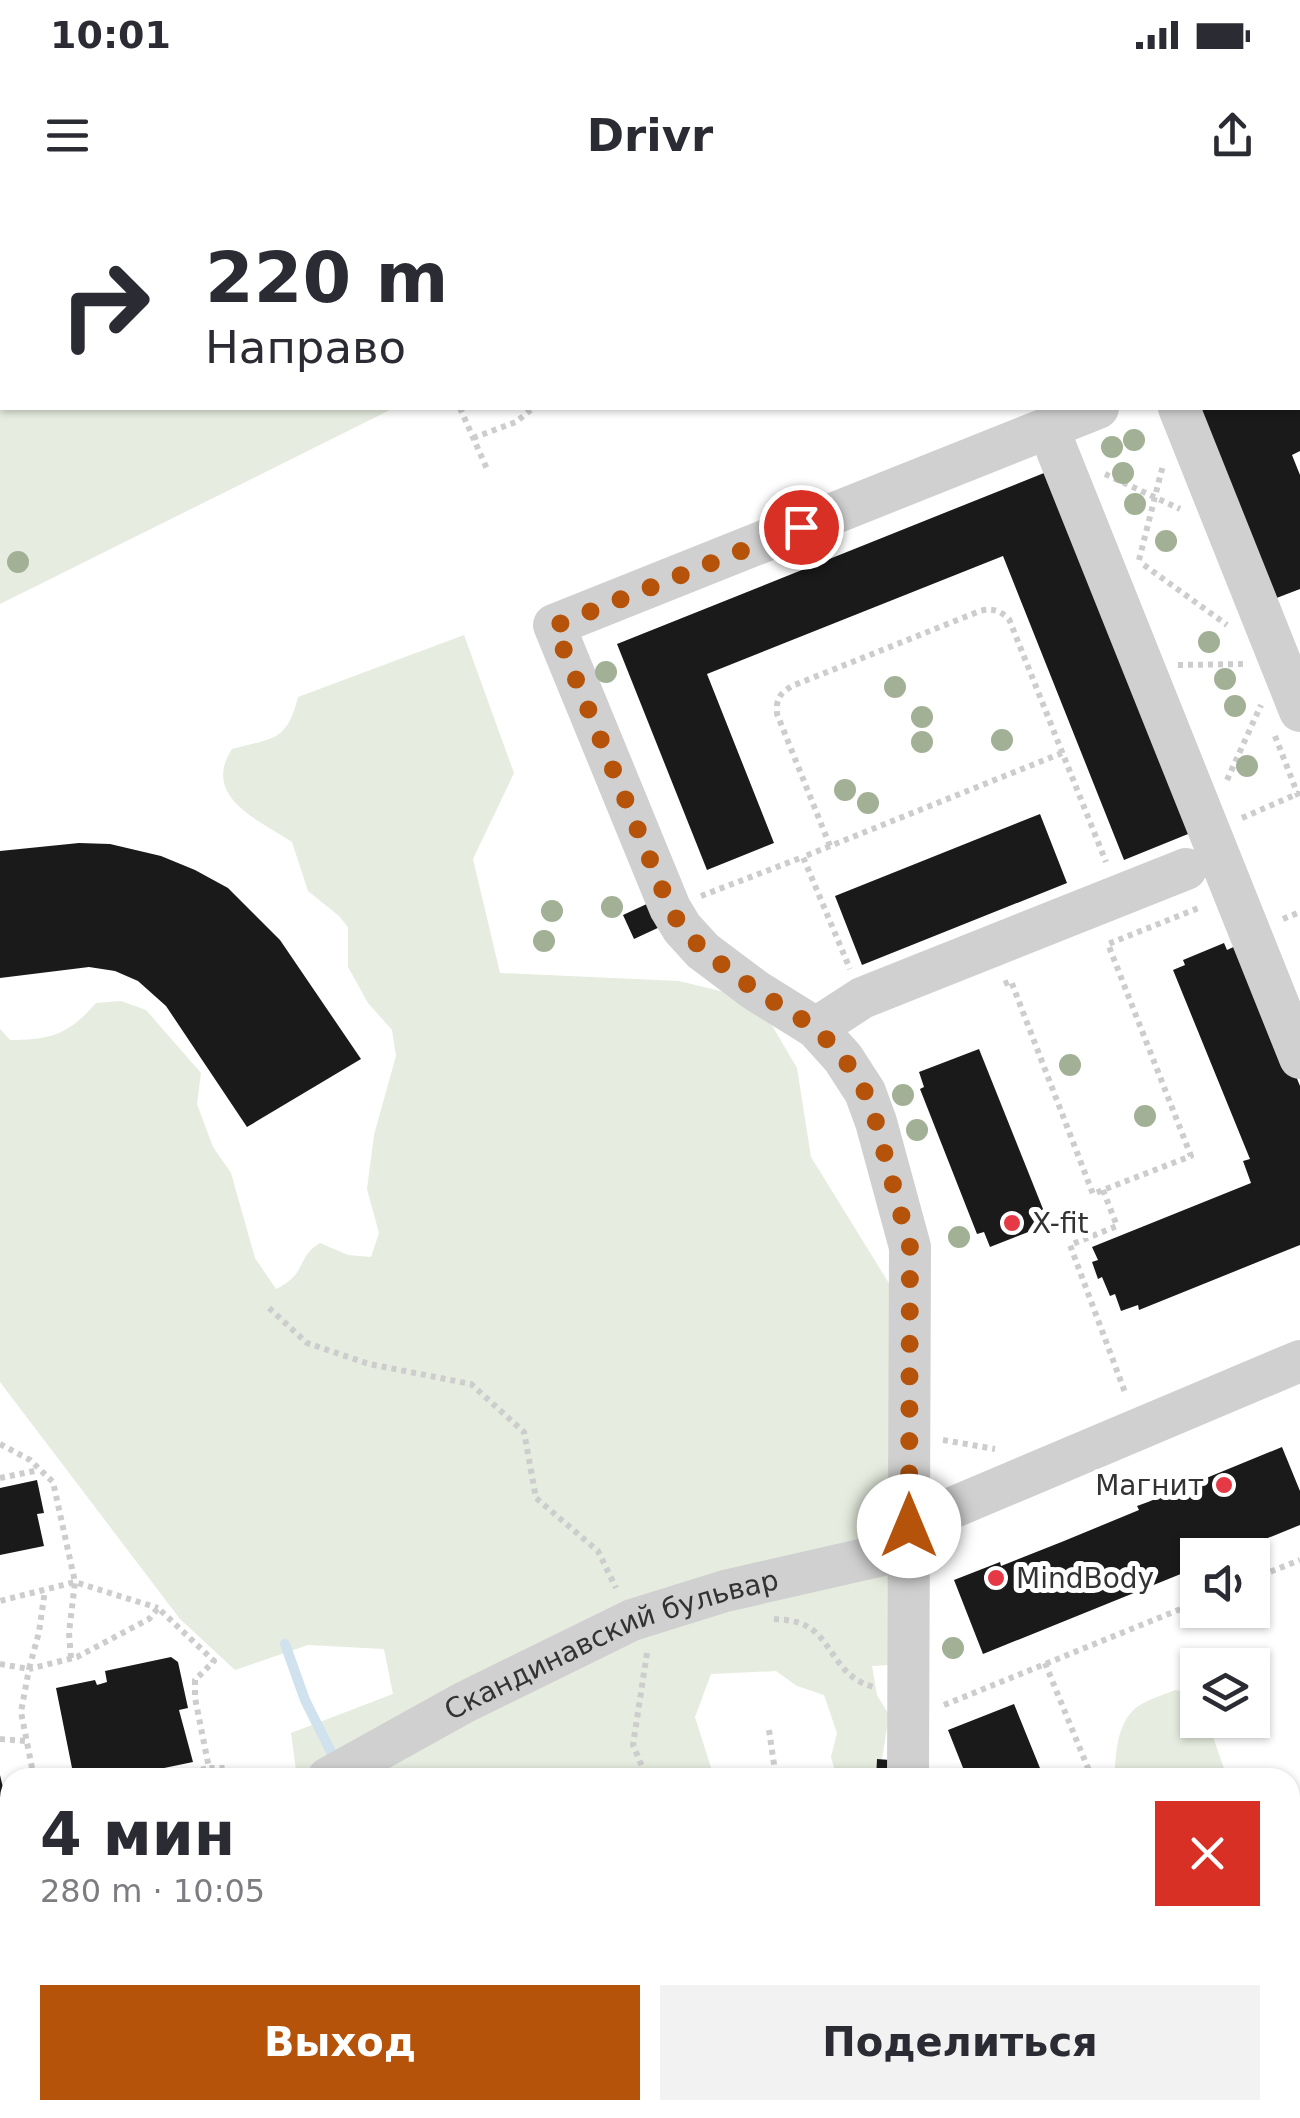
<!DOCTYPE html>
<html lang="ru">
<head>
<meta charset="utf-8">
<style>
  :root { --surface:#fff; --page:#f2f2f3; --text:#2b2b33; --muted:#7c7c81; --accent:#b45309 }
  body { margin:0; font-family:"DejaVu Sans",sans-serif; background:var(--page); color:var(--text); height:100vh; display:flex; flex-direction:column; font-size:38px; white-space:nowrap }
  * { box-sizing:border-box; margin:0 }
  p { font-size:32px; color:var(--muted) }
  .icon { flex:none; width:55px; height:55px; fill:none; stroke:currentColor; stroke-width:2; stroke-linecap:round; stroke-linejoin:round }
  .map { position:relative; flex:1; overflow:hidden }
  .drawer { position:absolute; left:0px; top:1568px; width:1300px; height:352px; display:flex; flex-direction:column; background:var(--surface); border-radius:30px 30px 0 0; box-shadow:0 2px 8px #0004 }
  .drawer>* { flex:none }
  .guide { position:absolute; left:0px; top:0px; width:1300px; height:210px; box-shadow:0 2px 8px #0004; background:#fff; color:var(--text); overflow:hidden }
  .fabs { position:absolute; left:1180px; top:1338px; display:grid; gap:20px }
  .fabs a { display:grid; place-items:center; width:90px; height:90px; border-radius:0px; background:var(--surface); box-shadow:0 2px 8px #0004; font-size:50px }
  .pin { position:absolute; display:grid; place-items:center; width:85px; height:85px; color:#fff; margin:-42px; border:5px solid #fff; border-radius:50%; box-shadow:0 2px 10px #0007 }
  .me { position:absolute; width:110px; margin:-55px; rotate:0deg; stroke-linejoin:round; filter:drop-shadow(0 0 8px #0008) }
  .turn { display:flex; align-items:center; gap:35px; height:210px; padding:0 40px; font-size:45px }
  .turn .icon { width:130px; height:130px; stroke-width:2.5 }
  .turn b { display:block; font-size:70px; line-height:85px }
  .round { display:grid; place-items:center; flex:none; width:105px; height:105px; border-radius:0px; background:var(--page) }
  .headline { display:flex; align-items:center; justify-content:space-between; height:170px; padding:0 40px }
  h1 { font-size:60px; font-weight:800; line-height:75px }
  .action { display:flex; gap:20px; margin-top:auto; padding:20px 40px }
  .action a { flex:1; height:115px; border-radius:0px; background:var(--accent); color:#fff; font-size:40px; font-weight:800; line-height:115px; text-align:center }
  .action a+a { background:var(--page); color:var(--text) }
  .status { display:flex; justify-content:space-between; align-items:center; height:70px; padding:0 50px; background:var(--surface); direction:ltr }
  .status svg { height:28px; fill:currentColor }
  header { display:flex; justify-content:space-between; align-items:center; height:130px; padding:0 40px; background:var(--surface); font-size:45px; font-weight:800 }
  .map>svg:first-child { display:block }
  .green { fill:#e6ecdf }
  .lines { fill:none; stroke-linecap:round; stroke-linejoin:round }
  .stream { stroke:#cfe2ee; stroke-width:10 }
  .building { fill:#1a1a1a }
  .path { stroke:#cdcdcd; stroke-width:6; stroke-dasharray:5 5; stroke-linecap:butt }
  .minor { stroke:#d0d0d0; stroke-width:42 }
  .tree { fill:#a2b095 }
  .route { stroke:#b45309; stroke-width:18; stroke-dasharray:0 32.4 }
  .poi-dot { fill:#e63946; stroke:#fff; stroke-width:4 }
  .labels { text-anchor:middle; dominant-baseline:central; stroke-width:10; stroke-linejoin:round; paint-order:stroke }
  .poi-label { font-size:28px; fill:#333; stroke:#fff; text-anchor:start }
  .street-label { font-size:28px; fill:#333; stroke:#fff }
</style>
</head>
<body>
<div class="status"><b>10:01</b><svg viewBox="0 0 49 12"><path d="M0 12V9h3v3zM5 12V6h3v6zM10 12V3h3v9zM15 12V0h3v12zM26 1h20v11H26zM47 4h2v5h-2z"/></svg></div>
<header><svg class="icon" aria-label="menu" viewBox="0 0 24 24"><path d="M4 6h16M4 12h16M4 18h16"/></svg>Drivr<svg class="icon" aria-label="share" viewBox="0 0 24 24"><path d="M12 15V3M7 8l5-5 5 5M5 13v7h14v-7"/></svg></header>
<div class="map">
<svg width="1300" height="1918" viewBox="0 0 1300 1918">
  <rect width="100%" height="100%" fill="#fff"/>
  <!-- green -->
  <path class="green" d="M 151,0 L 818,0 L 146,2 Z
    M 1045,0 L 1300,0 L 1300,99 L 1298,100 L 1298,2 Z
    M 0,10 L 2,208 L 394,208 L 0,404 Z
    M 464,435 L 514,573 L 473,659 L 500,773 L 679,781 L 732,794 L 770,822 L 797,868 L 811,957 L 890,1085 L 890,1465 L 872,1466 L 877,1495 L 889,1515 L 882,1559 L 877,1559 L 876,1577 L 836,1575 L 831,1557 L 837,1533 L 824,1495 L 797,1486 L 776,1471 L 711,1474 L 695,1517 L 714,1577 L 297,1577 L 291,1533 L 393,1494 L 384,1449 L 308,1445 L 235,1470 L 180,1419 L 0,1182 L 0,829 L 10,840 C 52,840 69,834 96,803 L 121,801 L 146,810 L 201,873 L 197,904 L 213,947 L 231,973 L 255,1058 L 276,1089 C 308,1074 296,1057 320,1043 L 348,1055 L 371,1057 L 379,1033 L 367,989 L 374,935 L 396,856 L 392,830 L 368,803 L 348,767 L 348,727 L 339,716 L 308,691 L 292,642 C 259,620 201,597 232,549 C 273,538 287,542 298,497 Z
    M 1175,1490 L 1191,1493 L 1197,1499 L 1198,1520 L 1207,1520 L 1227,1577 L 1115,1577 C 1115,1555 1117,1522 1137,1507 C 1147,1500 1163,1495 1175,1490 Z
    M 396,1910 L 819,1910 L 821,1918 L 398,1918 Z"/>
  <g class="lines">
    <!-- stream -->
    <path class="stream" d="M 285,1444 L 305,1500 L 336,1562
      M 525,1910 L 529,1918"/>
  </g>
  <!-- building -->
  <path class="building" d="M 1205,208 L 1300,208 L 1300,251 L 1292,255 L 1300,275 L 1300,389 L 1269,401 L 1193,213 Z
    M 1049,271 L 1193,632 L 1124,660 L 1003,356 L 707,474 L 774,643 L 707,670 L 617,444 Z
    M 1040,614 L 1067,683 L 862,765 L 835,696 Z
    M 79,643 L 110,644 L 161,656 L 195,670 L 228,688 L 280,740 L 361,859 L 247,927 L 166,806 L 138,781 L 115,771 L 89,767 L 0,778 L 0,651 Z
    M 651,702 L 662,726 L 634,739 L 623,715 Z
    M 1224,743 L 1227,750 L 1242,743 L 1300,886 L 1300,1045 L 1139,1110 L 1138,1105 L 1121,1111 L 1115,1094 L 1110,1096 L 1102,1077 L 1098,1079 L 1092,1062 L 1098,1060 L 1092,1047 L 1251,983 L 1243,961 L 1250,959 L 1173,770 L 1185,765 L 1183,760 Z
    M 979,849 L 1049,1024 L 990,1047 L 984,1032 L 977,1034 L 920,889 L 924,887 L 919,872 Z
    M 1282,1247 L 1300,1291 L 1300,1325 L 1226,1355 L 1198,1355 L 1198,1367 L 983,1454 L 954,1380 L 1000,1362 L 1001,1366 L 1064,1341 L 1139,1310 L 1137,1306 L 1148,1302 Z
    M 37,1280 L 44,1313 L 37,1314 L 44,1346 L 0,1355 L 0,1288 Z
    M 171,1457 L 178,1462 L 188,1508 L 179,1510 L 193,1562 L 116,1578 L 74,1578 L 56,1488 L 95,1480 L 97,1485 L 107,1482 L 105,1471 Z
    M 1014,1504 L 1044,1578 L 967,1578 L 948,1530 Z
    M 877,1559 L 890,1560 L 889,1578 L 876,1578 Z
    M 0,1575 L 10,1617 L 10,1645 L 0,1647 Z
    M 1300,1671 L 1300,1748 L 1290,1752 L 1290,1675 Z
    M 10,1803 L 10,1905 L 0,1907 L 0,1805 Z
    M 265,1910 L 316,1910 L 320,1918 L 235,1918 Z"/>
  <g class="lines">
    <!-- path -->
    <path class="path" d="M 65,0 L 93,2
      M 430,0 L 431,2
      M 4,2 L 18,0
      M 129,2 L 134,0
      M 829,2 L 834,0
      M 460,208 L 487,269
      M 473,238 L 516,222 L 533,208
      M 1105,274 L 1180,309
      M 1139,360 L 1163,265
      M 1144,365 L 1227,425
      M 1178,465 L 1245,464
      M 1275,536 L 1300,600
      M 1062,553 L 830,646 L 777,514 C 776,499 779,494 792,486 L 980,411 C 992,408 999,410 1009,419 L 1106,662
      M 1227,580 L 1261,505
      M 1242,618 L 1299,593
      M 830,646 L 803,657 L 850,769
      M 701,696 L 803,657
      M 1283,719 L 1300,712
      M 1004,784 L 1011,781 L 1093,994 L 1103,990 L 1191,956 L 1108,744 L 1201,707
      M 1103,990 L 1117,1026 L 1070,1045 L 1126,1195
      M 269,1108 L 307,1143 L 369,1164 L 471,1184 L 524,1232 L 536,1298 L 598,1351 L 616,1388
      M 943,1240 L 995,1249
      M 0,1244 L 30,1260 L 53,1282 L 75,1382 L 0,1401
      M 0,1278 L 39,1270
      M 1252,1379 L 1300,1360
      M 774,1419 C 788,1420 802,1421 814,1431 C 835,1449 839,1478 874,1487
      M 647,1453 L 633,1545 L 647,1578
      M 71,1458 L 69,1433 L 75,1382 L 158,1408
      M 1045,1463 L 1092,1578
      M 0,1464 L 29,1469 L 39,1432 L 45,1390
      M 944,1505 L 1198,1402
      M 769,1530 L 776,1578
      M 0,1539 L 26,1541
      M 34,1578 L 21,1512 L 29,1469 L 77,1457 L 149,1419 L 158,1408 L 214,1461 L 195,1480 L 195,1498 L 209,1568 L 227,1568 L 229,1578
      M 162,1578 L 209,1568
      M 1290,1623 L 1300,1619
      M 1290,1833 L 1300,1855
      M 483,1910 L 487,1918
      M 723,1910 L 728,1918
      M 941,1910 L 943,1918
      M 877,1914 L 889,1910
      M 137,1918 L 139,1910
      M 962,1918 L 965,1910
      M 1106,1918 L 1126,1910"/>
    <!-- minor -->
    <g class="minor">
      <path d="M 1298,125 L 1300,124"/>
      <path d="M 1179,208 L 1300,511"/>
      <path d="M 1048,228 L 1300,858"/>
      <path d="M 816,828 L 862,798 L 1186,669"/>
      <path d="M 909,1326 L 1300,1161"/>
      <path id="s1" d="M 328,1578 L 463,1503 L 632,1420 L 725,1391 L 909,1349"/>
      <path d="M 908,1578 L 910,1047 L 876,922 L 865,892 L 843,858 L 816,828 L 755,790 L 703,751 L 682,728 L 670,708 L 554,425 L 1098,208"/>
      <path d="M 0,1675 L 10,1673"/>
      <path d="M 0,1766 L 10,1763"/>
      <path d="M 1290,1784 L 1300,1780"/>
      <path d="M 1290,1894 L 1300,1890"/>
      <path d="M 1042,1910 L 1046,1918"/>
      <path d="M 1229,1918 L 1249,1910"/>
    </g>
  </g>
  <!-- trees -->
  <g class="tree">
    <circle cx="1134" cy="240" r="11"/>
    <circle cx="1112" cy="247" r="11"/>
    <circle cx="1123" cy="273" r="11"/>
    <circle cx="1135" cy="304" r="11"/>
    <circle cx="1166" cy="341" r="11"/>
    <circle cx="18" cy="362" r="11"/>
    <circle cx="1209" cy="442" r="11"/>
    <circle cx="606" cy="472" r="11"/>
    <circle cx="1225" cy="479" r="11"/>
    <circle cx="895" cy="487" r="11"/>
    <circle cx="1235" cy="506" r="11"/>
    <circle cx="922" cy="517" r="11"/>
    <circle cx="1002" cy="540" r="11"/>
    <circle cx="922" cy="542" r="11"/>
    <circle cx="1247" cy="566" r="11"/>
    <circle cx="845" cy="590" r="11"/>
    <circle cx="868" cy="603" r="11"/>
    <circle cx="612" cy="707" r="11"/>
    <circle cx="552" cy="711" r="11"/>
    <circle cx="544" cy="741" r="11"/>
    <circle cx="1070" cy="865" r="11"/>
    <circle cx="903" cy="895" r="11"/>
    <circle cx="1145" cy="916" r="11"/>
    <circle cx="917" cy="930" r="11"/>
    <circle cx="959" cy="1037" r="11"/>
    <circle cx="953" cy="1448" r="11"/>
  </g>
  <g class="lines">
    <!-- route -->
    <path class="route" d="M 801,327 L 554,426 L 670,708 L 682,728 L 703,750 L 755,790 L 816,828 L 844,858 L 865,892 L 876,922 L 910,1047 L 909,1326"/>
  </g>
  <!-- markers -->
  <g class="poi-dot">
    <circle cx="1012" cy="1023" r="10"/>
    <circle cx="1224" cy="1285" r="10"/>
    <circle cx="996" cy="1378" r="10"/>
  </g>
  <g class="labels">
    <!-- poi labels -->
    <g class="poi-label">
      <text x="1032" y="1023">X-fit</text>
      <text x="1204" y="1285" text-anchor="end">Магнит</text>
      <text x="1016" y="1378">MindBody</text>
    </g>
    <!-- street labels -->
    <g class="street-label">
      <text stroke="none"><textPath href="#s1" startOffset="315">Скандинавский бульвар</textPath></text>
    </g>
  </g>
</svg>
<div class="fabs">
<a><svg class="icon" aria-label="sound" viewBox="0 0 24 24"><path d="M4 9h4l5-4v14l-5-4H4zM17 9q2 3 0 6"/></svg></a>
<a><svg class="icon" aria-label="layers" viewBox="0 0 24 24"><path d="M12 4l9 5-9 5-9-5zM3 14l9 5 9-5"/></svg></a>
</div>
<div class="pin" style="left:801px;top:327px;background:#d93025"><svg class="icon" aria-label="arrive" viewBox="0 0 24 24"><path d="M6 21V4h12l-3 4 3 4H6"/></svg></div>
<svg class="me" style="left:909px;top:1326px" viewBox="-20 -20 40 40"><circle r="19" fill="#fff"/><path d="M0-13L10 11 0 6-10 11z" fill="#b45309"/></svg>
<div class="guide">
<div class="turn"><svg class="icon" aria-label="right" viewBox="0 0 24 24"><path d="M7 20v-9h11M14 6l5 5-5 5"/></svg><div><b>220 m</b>Направо</div></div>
</div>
<section class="drawer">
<div class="headline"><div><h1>4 мин</h1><p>280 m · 10:05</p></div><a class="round" style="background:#d93025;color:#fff"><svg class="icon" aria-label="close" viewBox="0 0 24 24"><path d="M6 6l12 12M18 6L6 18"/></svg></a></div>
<div class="action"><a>Выход</a><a>Поделиться</a></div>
</section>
</div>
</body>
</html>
